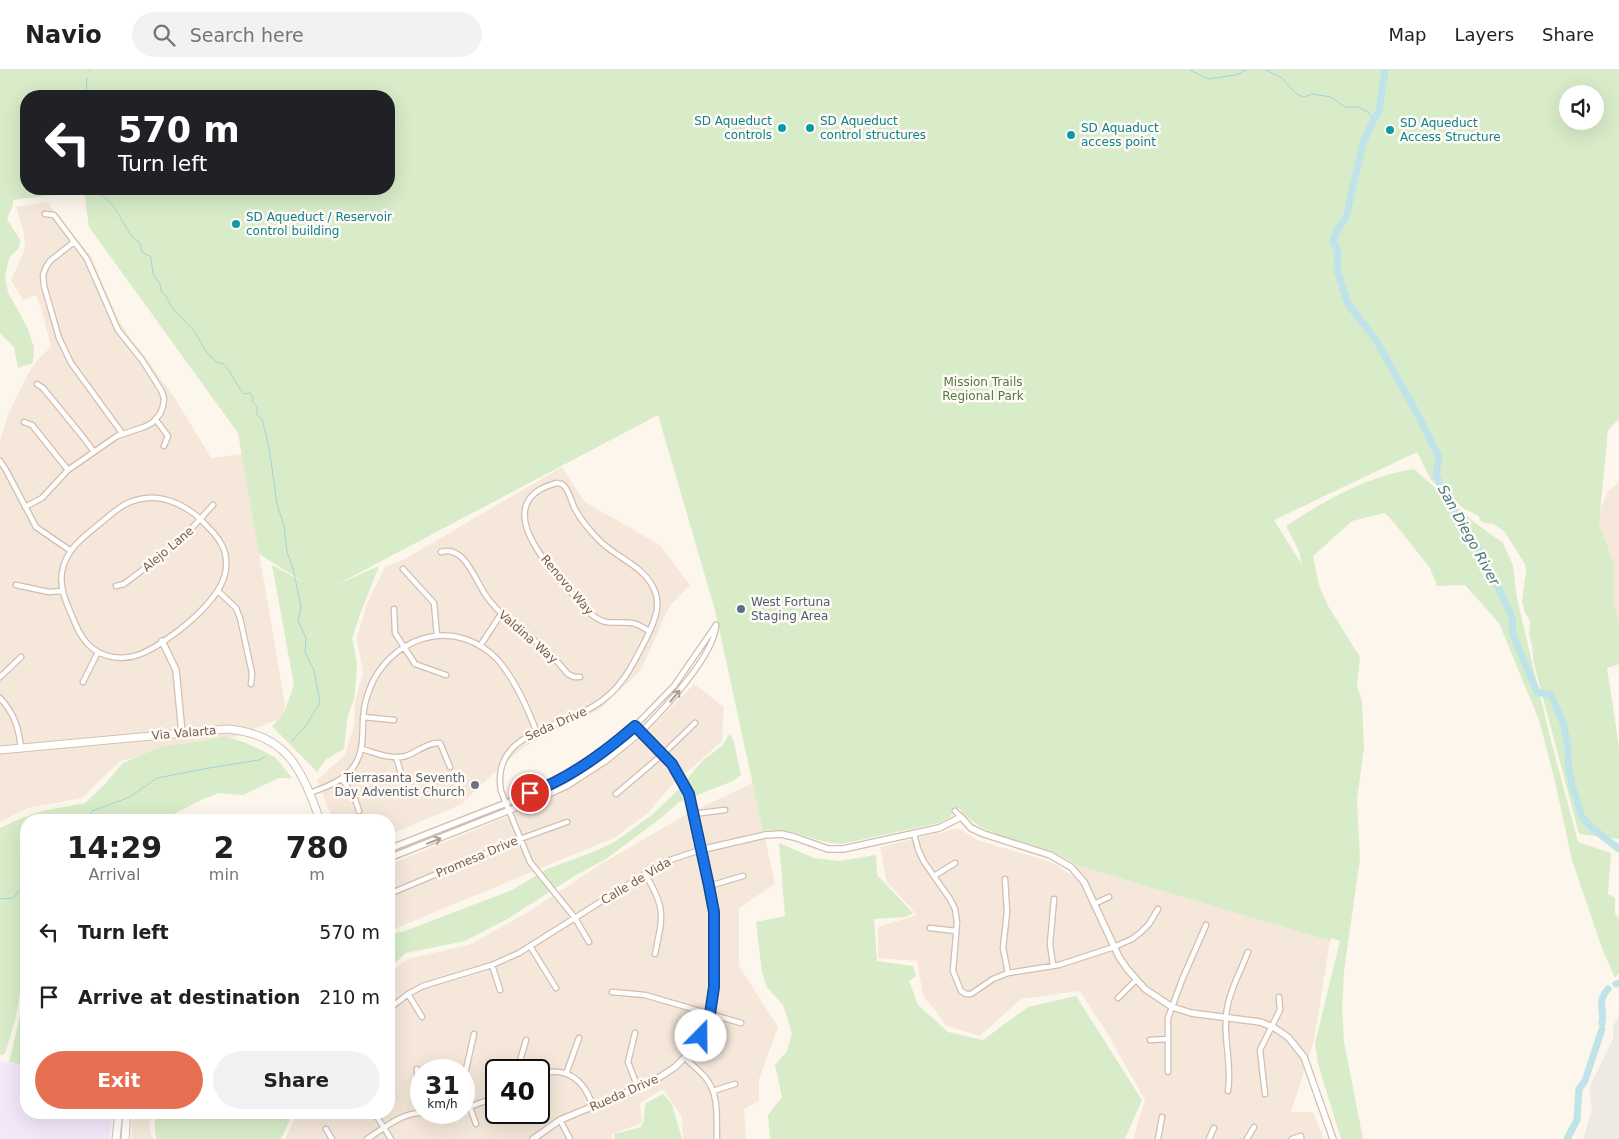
<!DOCTYPE html>
<html lang="en">
<head>
<meta charset="utf-8">
<style>
  :root { --surface:#fff; --page:#f2f2f2; --text:#202124; --muted:#757577; --line:#e0e0e0; --accent:#e76f51 }
  body { margin:0; font-family:"DejaVu Sans",sans-serif; background:var(--page); color:var(--text); height:100vh; display:flex; flex-direction:column; font-size:19px; white-space:nowrap }
  * { box-sizing:border-box; margin:0 }
  p { font-size:16px; color:var(--muted) }
  .icon { flex:none; width:28px; height:28px; fill:none; stroke:currentColor; stroke-width:2; stroke-linecap:round; stroke-linejoin:round }
  .map { position:relative; flex:1; overflow:hidden }
  .side { position:absolute; left:20px; top:744px; width:375px; height:305px; display:flex; flex-direction:column; background:var(--surface); border-radius:20px; box-shadow:0 5px 20px #0002 }
  .side>* { flex:none }
  .hud { position:absolute; left:20px; top:20px; width:375px; height:105px; border-radius:20px; box-shadow:0 5px 20px #0002; background:#202124; color:#fff; overflow:hidden }
  .fabs { position:absolute; left:1559px; top:15px; display:grid; gap:10px }
  .fabs a { display:grid; place-items:center; width:45px; height:45px; border-radius:50%; background:var(--surface); box-shadow:0 5px 20px #0002; font-size:25px }
  .speed { position:absolute; left:410px; top:989px; display:flex; gap:10px; font-size:25px; font-weight:700; text-align:center }
  .speed>* { display:grid; place-content:center; width:65px; height:65px; border-radius:50%; background:var(--surface); box-shadow:0 5px 20px #0002; line-height:1 }
  .speed small { font-size:12px; font-weight:400 }
  .speed .limit { border:2px solid #111; border-radius:8px; background:#fff; color:#111 }
  .pin { position:absolute; display:grid; place-items:center; width:42px; height:42px; color:#fff; margin:-21px; border:2px solid #fff; border-radius:50%; box-shadow:0 1px 5px #0007 }
  .me { position:absolute; width:55px; margin:-28px; rotate:22deg; stroke-linejoin:round; filter:drop-shadow(0 0 4px #0008) }
  .turn { display:flex; align-items:center; gap:18px; height:105px; padding:0 15px; font-size:22px }
  .turn .icon { width:65px; height:65px; stroke-width:2.5 }
  .turn b { display:block; font-size:35px; line-height:42px }
  .eta { display:flex; justify-content:space-evenly; align-items:center; height:85px; text-align:center }
  .eta b { font-size:30px; font-weight:700; line-height:35px }
  .cta { display:flex; gap:10px; margin-top:auto; padding:10px 15px }
  .cta a { flex:1; height:58px; border-radius:30px; background:var(--accent); color:#fff; font-size:20px; font-weight:700; line-height:58px; text-align:center }
  .cta a+a { background:var(--page); color:var(--text) }
  ul { padding:0; list-style:none }
  li { display:flex; align-items:center; gap:15px; height:65px; padding:0 15px }
  li div { flex:1 }
  li b { display:block; font-size:19px }
  li em { font-style:normal }
  header { display:flex; align-items:center; gap:30px; box-sizing:border-box; height:70px; padding:0 25px; background:var(--surface); border-bottom:1px solid var(--line) }
  header strong { font-size:24px }
  nav { display:flex; gap:28px; margin-inline-start:auto; font-size:18px }
  .search { width:350px; height:45px; background:var(--page); display:flex; align-items:center; gap:12px; box-sizing:border-box; padding:0 18px; border-radius:28px; color:var(--muted); font-size:19px }
  .map>svg:first-child { display:block }
  .residential { fill:#f5e8da; fill-rule:evenodd }
  .industrial { fill:#efe9e4 }
  .education { fill:#f3e8fa }
  .green { fill:#d8ecc9; fill-rule:evenodd }
  .lines { fill:none; stroke-linecap:round; stroke-linejoin:round }
  .stream { stroke:#a5d3da; stroke-width:1 }
  .river { stroke:#bfe3e8; stroke-width:7 }
  .minor-casing { stroke:#d1beb0; stroke-width:7 }
  .tertiary-casing { stroke:#d1beb0; stroke-width:8 }
  .secondary-casing { stroke:#d6c0b0; stroke-width:9 }
  .minor { stroke:#fff; stroke-width:4.5 }
  .tertiary { stroke:#fff; stroke-width:5.5 }
  .secondary { stroke:#fff; stroke-width:7 }
  .oneway { stroke:#af9d94 }
  .route-casing { stroke:#114b97; stroke-width:12 }
  .route { stroke:#1a73e8; stroke-width:9 }
  .culture-dot { fill:#0f9aa8; stroke:#fffaf3; stroke-width:2 }
  .service-dot { fill:#5c6f8a; stroke:#fffaf3; stroke-width:2 }
  .worship-dot { fill:#6b7280; stroke:#fffaf3; stroke-width:2 }
  .labels { text-anchor:middle; dominant-baseline:central; stroke-width:5; stroke-linejoin:round; paint-order:stroke }
  .culture-label { font-size:12px; fill:#0d838f; stroke:#fffaf3; text-anchor:start }
  .park-label { font-size:12px; fill:#537a41; stroke:#fffaf3 }
  .street-label { font-size:12px; fill:#7a5c4d; stroke:#fffaf3 }
  .service-label { font-size:12px; fill:#4e5e75; stroke:#fffaf3; text-anchor:start }
  .worship-label { font-size:12px; fill:#5b616d; stroke:#fffaf3; text-anchor:end }
  .water-label { font-size:14px; font-style:italic; fill:#437c86; stroke:#fffaf3 }
</style>
</head>
<body>
<header>
<strong>Navio</strong>
<div class="search"><svg class="icon" aria-label="search" viewBox="0 0 24 24"><circle cx="10" cy="10" r="6"/><path d="M15 15l6 6"/></svg>Search here</div>
<nav><a>Map</a><a>Layers</a><a>Share</a></nav>
</header>
<div class="map">
<svg width="1619" height="1069" viewBox="0 0 1619 1069">
  <rect width="100%" height="100%" fill="#fdf6ec"/>
  <!-- residential -->
  <path class="residential" d="M 47,132 L 91,186 L 117,247 L 130,268 L 141,281 L 176,330 L 211,388 L 242,384 L 285,634 L 284,647 L 232,668 L 120,691 L 82,728 L 27,738 L 0,752 L 0,370 L 8,345 L 28,304 L 38,289 L 51,277 L 41,238 L 36,225 L 23,230 L 11,210 L 25,179 L 24,162 L 16,137 Z
    M 562,397 L 585,432 L 660,475 L 690,515 L 669,537 L 641,600 L 600,639 L 525,676 L 484,712 L 462,734 L 389,765 L 389,750 L 333,750 L 317,710 L 345,685 L 354,655 L 355,632 L 363,603 L 357,569 L 366,536 L 385,497 L 403,490 Z
    M 1619,411 L 1619,552 L 1614,534 L 1614,494 L 1599,454 L 1600,441 L 1607,423 Z
    M 694,614 L 724,637 L 722,671 L 668,719 L 648,743 L 614,768 L 389,861 L 389,795 L 559,725 L 637,672 Z
    M 753,713 L 775,814 L 739,838 L 739,896 L 778,957 L 759,1009 L 759,1031 L 744,1039 L 746,1069 L 683,1069 L 682,1047 L 663,1019 L 640,1033 L 642,1053 L 612,1064 L 612,1069 L 285,1069 L 298,1043 L 389,1042 L 389,903 L 408,889 L 471,874 L 528,842 L 601,794 L 689,743 ZM 421,1000 L 464,1000 L 464,1042 L 421,1042 ZM 496,1000 L 539,1000 L 539,1042 L 496,1042 Z
    M 959,758 L 977,770 L 1045,790 L 1058,796 L 1071,805 L 1076,795 L 1330,871 L 1314,970 L 1291,1042 L 1313,1042 L 1324,1069 L 1133,1069 L 1145,1030 L 1110,968 L 1080,921 L 1021,929 L 980,966 L 947,956 L 923,925 L 917,891 L 878,888 L 878,857 L 917,845 L 887,812 L 880,777 Z
    M 133,1043 L 152,1043 L 149,1057 L 153,1069 L 131,1069 Z"/>
  <!-- industrial -->
  <path class="industrial" d="M 1619,944 L 1619,1069 L 1583,1069 L 1592,1040 L 1589,1018 L 1613,969 L 1613,957 Z"/>
  <!-- education -->
  <path class="education" d="M 0,991 L 26,996 L 26,1042 L 113,1043 L 109,1069 L 0,1069 Z"/>
  <!-- green -->
  <path class="green" d="M 0,0 L 1619,0 L 1619,349 L 1608,360 L 1599,454 L 1614,494 L 1614,534 L 1619,552 L 1619,594 L 1607,598 L 1619,677 L 1619,769 L 1579,764 L 1534,594 L 1532,575 L 1529,565 L 1530,551 L 1524,540 L 1522,531 L 1526,502 L 1525,494 L 1504,461 L 1493,454 L 1485,453 L 1480,450 L 1479,446 L 1464,439 L 1431,410 L 1417,382 L 1274,450 L 1302,495 L 1299,481 L 1286,456 C 1326,430 1367,406 1414,399 L 1474,452 L 1503,473 L 1513,496 L 1517,529 L 1550,667 L 1578,772 L 1611,783 L 1608,824 L 1615,828 L 1615,844 L 1619,848 L 1619,903 L 1615,908 L 1602,878 L 1572,790 L 1554,707 L 1539,650 L 1499,553 L 1465,515 L 1437,516 L 1430,498 L 1396,455 L 1385,443 L 1352,451 L 1313,486 L 1319,515 L 1328,536 L 1360,587 L 1357,616 L 1362,631 L 1364,678 L 1357,730 L 1360,789 L 1344,901 L 1342,938 L 1344,972 L 1363,1069 L 1341,1069 L 1318,994 L 1315,973 L 1340,871 L 1331,868 L 1330,871 L 1076,795 C 1040,768 987,774 959,738 L 951,744 L 952,746 L 939,753 L 841,774 C 813,773 793,756 763,761 L 715,540 L 658,345 L 336,515 L 379,496 L 360,544 L 352,569 L 357,592 L 356,610 L 354,629 L 348,645 L 344,679 L 325,690 L 317,702 L 272,656 L 283,645 L 294,615 L 272,495 L 307,514 L 259,484 L 238,363 L 89,157 L 84,121 L 13,130 L 13,135 L 7,149 L 20,170 L 19,178 L 9,188 L 5,207 L 8,222 L 27,257 L 34,277 L 33,293 L 18,298 L 14,277 L 0,263 ZM 1568,24 L 1595,24 L 1595,51 L 1568,51 ZM 26,26 L 389,26 L 389,119 L 26,119 Z
    M 730,663 L 734,672 L 741,705 L 733,711 L 679,732 L 661,748 L 606,789 L 576,805 L 509,848 L 465,871 L 406,883 L 389,898 L 389,865 L 405,861 L 512,820 L 547,799 L 593,782 L 613,773 L 653,744 L 676,722 L 703,690 L 722,676 Z
    M 225,666 L 246,673 L 275,687 L 292,708 L 279,708 L 243,725 L 219,723 L 201,730 L 162,750 L 26,750 L 26,904 L 22,913 L 15,950 L 5,984 L 0,985 L 0,758 L 17,750 L 42,741 L 85,733 L 104,715 L 123,693 L 163,676 L 198,672 Z
    M 779,773 L 814,788 L 839,791 L 876,785 L 877,805 L 913,843 L 905,847 L 874,849 L 877,891 L 913,896 L 916,906 L 909,911 L 918,935 L 948,962 L 983,970 L 1028,937 L 1076,926 L 1142,1030 L 1125,1069 L 770,1069 L 768,1045 L 782,1027 L 775,995 L 787,981 L 792,963 L 783,935 L 767,917 L 762,902 L 756,852 L 785,846 Z
    M 26,921 L 26,996 L 9,992 Z
    M 663,1024 L 672,1034 L 682,1069 L 615,1069 L 614,1064 L 641,1057 C 646,1049 643,1042 646,1033 Z
    M 154,1043 L 154,1042 L 293,1043 L 281,1069 L 157,1069 C 153,1061 156,1052 154,1043 Z"/>
  <g class="lines">
    <!-- stream -->
    <path class="stream" d="M 1190,0 L 1208,9 L 1236,5 L 1246,0
      M 1266,0 L 1282,8 L 1296,24 L 1304,27 L 1312,24 L 1331,27 L 1345,37 L 1358,37 L 1369,43 L 1373,50
      M 90,2 L 90,0
      M 86,26 L 87,8
      M 96,119 C 98,126 105,127 110,132 C 122,145 125,164 140,173 L 142,182 L 151,187 L 153,204 L 160,214 L 161,221 L 166,226 L 171,236 L 195,262 L 207,283 L 218,293 L 222,293 C 233,301 235,316 245,324 L 250,323 L 253,327 L 252,331 L 257,337 L 257,345 L 262,349 L 269,377 L 277,434 L 284,456 L 287,482 L 293,498 L 301,537 L 298,550 L 306,568 L 305,582 L 314,600 L 320,633 L 305,657 L 292,671
      M 88,750 L 92,741 L 130,727 L 157,708 L 209,698 L 259,690 L 265,687
      M 0,829 L 13,828 L 26,814"/>
    <!-- river -->
    <path class="river" d="M 1385,0 L 1379,41 L 1372,53 L 1363,73 L 1346,148 L 1338,158 L 1333,171 L 1338,180 L 1337,200 L 1348,234 L 1376,270 L 1420,349 L 1439,387 L 1436,405 L 1444,424 L 1483,487 L 1498,517 L 1512,547 L 1513,565 L 1537,622 L 1551,625 L 1563,653 L 1568,675 L 1568,693 L 1572,715 L 1582,747 L 1592,758 L 1619,779
      M 1616,914 L 1619,913
      M 1602,953 C 1605,938 1596,933 1608,919
      M 1567,1069 L 1577,1050 L 1579,1019 L 1585,1011 L 1602,959"/>
    <!-- minor casing -->
    <g class="minor-casing">
      <path id="minor" d="M 74,172 L 50,191 L 46,197 L 43,205 L 44,216 L 59,268 L 71,293 L 122,363
        M 37,314 L 43,318 L 83,367 L 94,382
        M 156,350 L 168,366 L 164,376
        M 24,352 L 32,355 L 68,400
        M 0,391 L 6,400 L 36,457 L 71,481
        M 157,428 C 175,430 194,441 206,455 C 218,467 228,479 226,498 C 224,530 167,574 138,585 C 130,588 120,588 112,587 C 92,583 82,570 75,553 C 68,536 59,520 62,502 C 66,478 86,465 103,451 C 110,445 117,439 124,435 C 135,429 146,427 157,428 Z
        M 25,437 L 42,428 L 68,400 L 117,366 L 144,357 L 152,353 L 160,344 L 163,336 L 164,328 L 161,320 L 142,290 L 118,260 L 87,189 L 54,145 L 45,144
        M 441,482 C 465,474 476,513 487,527 C 500,545 517,557 535,571 C 547,580 558,592 568,604 L 574,607 L 580,607
        M 403,499 L 434,533 L 437,566
        M 16,515 L 49,522 L 62,521
        M 116,516 L 124,514 L 179,472 L 213,435
        M 218,521 L 236,538 L 240,548 L 252,603 L 251,614
        M 394,539 L 395,563 L 415,594 L 446,605
        M 480,576 L 501,544
        M 0,607 L 21,587
        M 83,612 L 98,582
        M 0,628 C 14,643 19,658 21,679
        M 363,647 L 394,650
        M 635,656 L 674,616 L 716,555
        M 641,662 C 663,640 715,585 716,555
        M 362,679 C 376,683 391,690 406,686 C 417,682 428,672 440,673 L 450,697
        M 396,687 L 406,719
        M 342,709 L 354,726 L 359,741
        M 310,723 C 326,717 344,711 354,696 C 366,678 361,660 364,640 C 365,630 369,620 373,611 C 398,563 458,549 497,589 C 514,608 528,639 537,663
        M 616,724 L 662,685 L 695,653
        M 955,741 L 961,747
        M 693,744 L 725,740
        M 914,764 L 918,779 L 924,792 L 950,829 L 955,839 L 957,852 L 953,901 L 961,921 L 966,924 L 971,924 L 993,909 L 1008,903 L 1059,895 L 1114,877 L 1132,869 L 1141,862 L 1149,854 L 1158,839
        M 645,804 C 666,838 663,846 655,884
        M 934,806 L 955,793
        M 1005,809 L 1007,842 L 1003,878 L 1008,903
        M 709,816 L 743,806
        M 389,824 L 520,769 L 567,752
        M 1094,834 L 1109,827
        M 930,858 L 956,861
        M 589,872 L 575,848 L 530,792 L 501,721 C 490,658 568,659 604,629 C 625,613 635,590 647,567 C 655,550 662,534 653,517 C 642,495 615,487 599,470 C 589,460 580,449 574,437 C 571,430 569,421 564,416 C 562,413 560,414 557,413 C 491,430 542,490 568,519 C 577,529 585,541 595,547 C 607,556 619,551 632,553 C 638,554 644,558 649,561
        M 530,876 L 556,918
        M 492,895 L 500,920
        M 1053,896 L 1050,874 L 1054,829
        M 612,922 L 645,925 L 741,953
        M 408,924 L 422,947
        M 1118,928 L 1136,910
        M 389,939 L 408,924 L 423,916 L 492,895 L 519,883 L 664,792 L 700,780
        M 635,963 L 628,992 L 638,1018
        M 474,964 L 465,1004 L 464,1021 L 476,1054
        M 1150,970 L 1168,969
        M 685,988 C 691,994 699,1000 705,1007 C 720,1025 716,1048 717,1069
        M 417,999 L 419,1043
        M 523,1000 L 520,991 L 526,970
        M 1168,1002 L 1168,948 L 1182,910 L 1206,855
        M 539,1004 C 568,996 584,1010 593,1036
        M 566,1004 L 579,968
        M 713,1021 L 735,1014
        M 1228,1021 C 1232,996 1224,972 1226,948 C 1227,925 1240,903 1248,882
        M 1265,1024 L 1260,980 L 1280,940 L 1279,927
        M 464,1039 L 496,1027
        M 374,1042 L 391,1069
        M 560,1050 L 570,1069
        M 326,1059 L 332,1069
        M 367,1069 C 383,1059 401,1043 421,1043 C 432,1043 441,1045 453,1042
        M 1158,1069 L 1162,1047
        M 1209,1069 L 1214,1058
        M 1247,1069 L 1254,1057
        M 1292,1069 L 1301,1066 L 1301,1069"/>
    </g>
    <!-- tertiary casing -->
    <g class="tertiary-casing">
      <path id="tertiary" d="M 162,571 L 176,600 L 182,663
        M 389,779 L 537,721 L 564,707 L 601,684 L 635,656 L 672,694 L 689,724 L 714,842 L 714,917 L 710,944 L 701,966 L 694,978 L 675,997 L 654,1011 L 560,1050 L 533,1069
        M 700,780 L 765,765 L 781,764 L 794,767 L 828,779 L 843,779 L 939,758 L 961,747 L 971,758 L 984,764 L 1050,785 L 1071,797 L 1084,812 L 1119,887 L 1128,900 L 1145,919 L 1172,937 L 1191,943 L 1260,952 L 1273,957 L 1288,967 L 1304,987 L 1333,1069
        M 389,788 L 540,728 L 568,715 L 605,691 L 641,662"/>
    </g>
    <!-- secondary casing -->
    <g class="secondary-casing">
      <path id="secondary" d="M 0,680 L 227,659 C 288,664 301,699 320,750
        M 116,1069 L 119,1042
        M 125,1069 L 127,1042"/>
    </g>
    <!-- minor -->
    <use href="#minor" class="minor"/>
    <!-- tertiary -->
    <use href="#tertiary" class="tertiary"/>
    <!-- secondary -->
    <use href="#secondary" class="secondary"/>
  </g>
  <!-- one-way arrows -->
  <defs><path id="oneway-shaft" d="M-6 0H5M1.5-3L5.5 0L1.5 3" fill="none" stroke-width="1.6" stroke-linecap="round" stroke-linejoin="round" transform="scale(1.25)"/></defs>
  <g class="oneway">
    <use href="#oneway-shaft" transform="translate(675 626) rotate(-50)"/>
    <use href="#oneway-shaft" transform="translate(434 771) rotate(-21)"/>
  </g>
  <g class="lines">
    <!-- route casing -->
    <g class="route-casing">
      <path id="route" d="M 530,723 C 569,709 604,683 635,656 L 672,694 L 689,724 L 709,816 L 714,842 L 714,917 L 710,944 L 701,966"/>
    </g>
    <!-- route -->
    <use href="#route" class="route"/>
  </g>
  <!-- markers -->
  <g class="culture-dot">
    <circle cx="782" cy="58" r="5"/>
    <circle cx="810" cy="58" r="5"/>
    <circle cx="1390" cy="60" r="5"/>
    <circle cx="1071" cy="65" r="5"/>
    <circle cx="236" cy="154" r="5"/>
  </g>
  <circle class="service-dot" cx="741" cy="539" r="5"/>
  <circle class="worship-dot" cx="475" cy="715" r="5"/>
  <g class="labels">
    <!-- culture labels -->
    <g class="culture-label">
      <text x="772" y="51" text-anchor="end">SD Aqueduct<tspan x="772" dy="14">controls</tspan></text>
      <text x="820" y="51">SD Aqueduct<tspan x="820" dy="14">control structures</tspan></text>
      <text x="1400" y="53">SD Aqueduct<tspan x="1400" dy="14">Access Structure</tspan></text>
      <text x="1081" y="58">SD Aquaduct<tspan x="1081" dy="14">access point</tspan></text>
      <text x="246" y="147">SD Aqueduct / Reservoir<tspan x="246" dy="14">control building</tspan></text>
    </g>
    <!-- park labels -->
    <g class="park-label">
      <text x="983" y="312">Mission Trails<tspan x="983" dy="14">Regional Park</tspan></text>
    </g>
    <!-- street labels -->
    <g class="street-label">
      <text transform="translate(168 479) rotate(-40)">Alejo Lane</text>
      <text transform="translate(567 515) rotate(50)">Renovo Way</text>
      <text transform="translate(528 567) rotate(41)">Valdina Way</text>
      <text transform="translate(556 654) rotate(-24)">Seda Drive</text>
      <text transform="translate(184 663) rotate(-5)">Via Valarta</text>
      <text transform="translate(477 787) rotate(-23)">Promesa Drive</text>
      <text transform="translate(636 811) rotate(-31)">Calle de Vida</text>
      <text transform="translate(624 1023) rotate(-24)">Rueda Drive</text>
    </g>
    <!-- service labels -->
    <g class="service-label">
      <text x="751" y="532">West Fortuna<tspan x="751" dy="14">Staging Area</tspan></text>
    </g>
    <!-- worship labels -->
    <g class="worship-label">
      <text x="465" y="708">Tierrasanta Seventh<tspan x="465" dy="14">Day Adventist Church</tspan></text>
    </g>
    <!-- water labels -->
    <g class="water-label">
      <text transform="translate(1469 465) rotate(61)">San Diego River</text>
    </g>
  </g>
</svg>
<div class="fabs">
<a><svg class="icon" aria-label="sound" viewBox="0 0 24 24"><path d="M4 9h4l5-4v14l-5-4H4zM17 9q2 3 0 6"/></svg></a>
</div>
<div class="speed"><div>31<small>km/h</small></div><div class="limit">40</div></div>
<div class="pin" style="left:530px;top:723px;background:#d93025"><svg class="icon" aria-label="arrive" viewBox="0 0 24 24"><path d="M6 21V4h12l-3 4 3 4H6"/></svg></div>
<svg class="me" style="left:701px;top:966px" viewBox="-20 -20 40 40"><circle r="19" fill="#fff"/><path d="M0-13L10 11 0 6-10 11z" fill="#1a73e8"/></svg>
<div class="hud">
<div class="turn"><svg class="icon" aria-label="left" viewBox="0 0 24 24"><path d="M17 20v-9H6M10 6l-5 5 5 5"/></svg><div><b>570 m</b>Turn left</div></div>
</div>
<section class="side">
<div class="eta">
<div><b>14:29</b><p>Arrival</p></div>
<div><b>2</b><p>min</p></div>
<div><b>780</b><p>m</p></div>
</div>
<ul>
<li><svg class="icon" aria-label="left" viewBox="0 0 24 24"><path d="M17 20v-9H6M10 6l-5 5 5 5"/></svg><div><b>Turn left</b></div><em>570 m</em></li>
<li><svg class="icon" aria-label="arrive" viewBox="0 0 24 24"><path d="M6 21V4h12l-3 4 3 4H6"/></svg><div><b>Arrive at destination</b></div><em>210 m</em></li>
</ul>
<div class="cta"><a>Exit</a><a>Share</a></div>
</section>
</div>
</body>
</html>
